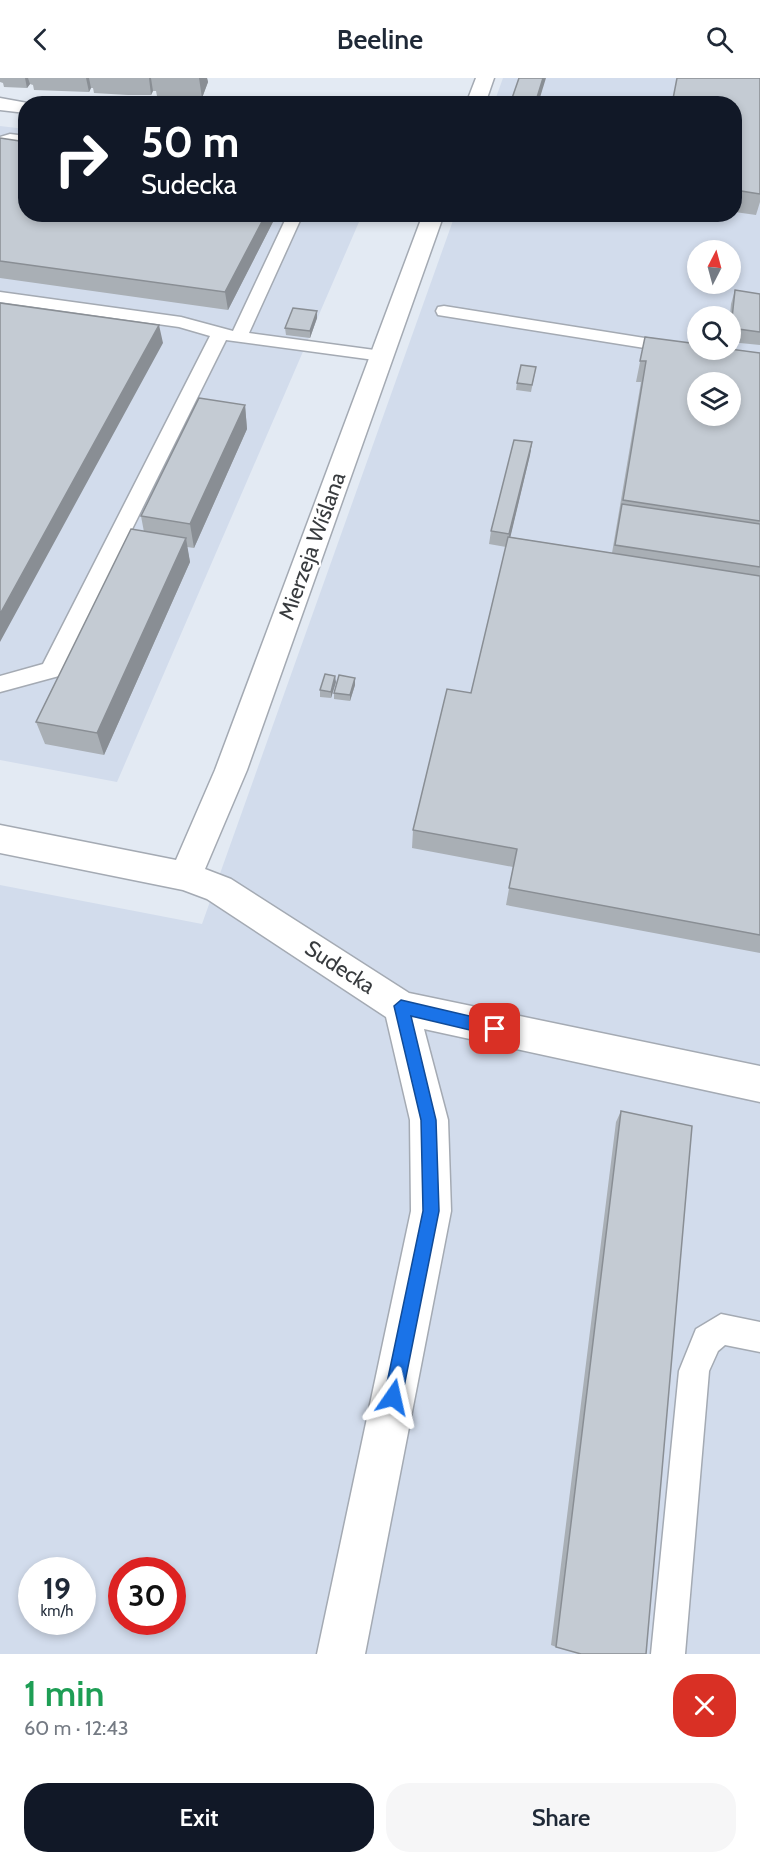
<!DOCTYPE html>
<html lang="en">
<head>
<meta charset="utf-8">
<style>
  :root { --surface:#fff; --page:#f6f6f7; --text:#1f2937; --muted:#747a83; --accent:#111827 }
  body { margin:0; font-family:Cabin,sans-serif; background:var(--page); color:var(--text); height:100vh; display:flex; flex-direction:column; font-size:22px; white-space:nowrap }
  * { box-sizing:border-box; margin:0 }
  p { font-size:20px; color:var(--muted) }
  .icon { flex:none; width:33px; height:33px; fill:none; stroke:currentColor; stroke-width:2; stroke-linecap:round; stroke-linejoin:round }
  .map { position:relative; height:1576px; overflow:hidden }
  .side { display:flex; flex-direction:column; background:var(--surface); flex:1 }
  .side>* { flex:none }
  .hud { position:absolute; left:18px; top:18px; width:724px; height:126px; border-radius:24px; box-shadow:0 3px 9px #0003; background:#111827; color:#fff; overflow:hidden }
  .needle { width:39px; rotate:6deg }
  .buttons { position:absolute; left:687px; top:162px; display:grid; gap:12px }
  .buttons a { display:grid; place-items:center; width:54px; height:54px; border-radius:50%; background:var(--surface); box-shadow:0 3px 9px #0003; font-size:30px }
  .speed { position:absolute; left:18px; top:1479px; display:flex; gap:12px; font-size:30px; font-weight:700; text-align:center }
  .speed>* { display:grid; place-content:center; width:78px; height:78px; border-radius:50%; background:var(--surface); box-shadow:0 3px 9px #0003; line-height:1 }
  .speed small { font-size:15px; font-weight:400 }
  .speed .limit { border:9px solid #d22; background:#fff; color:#111 }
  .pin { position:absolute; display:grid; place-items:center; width:51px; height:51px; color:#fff; margin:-26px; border-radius:12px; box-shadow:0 3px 9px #0006 }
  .me { position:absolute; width:66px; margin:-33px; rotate:11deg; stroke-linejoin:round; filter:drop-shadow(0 0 4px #0008) }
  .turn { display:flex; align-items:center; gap:21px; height:126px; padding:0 24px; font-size:27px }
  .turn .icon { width:78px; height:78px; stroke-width:2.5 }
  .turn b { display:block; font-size:42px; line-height:51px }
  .round { display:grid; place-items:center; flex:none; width:63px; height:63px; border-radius:24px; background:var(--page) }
  .head { display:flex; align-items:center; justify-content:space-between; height:102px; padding:0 24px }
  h1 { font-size:36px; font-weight:600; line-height:45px; color:#1e9e55 }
  .cta { display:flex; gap:12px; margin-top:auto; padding:12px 24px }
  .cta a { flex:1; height:69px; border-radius:24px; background:var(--accent); color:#fff; font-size:24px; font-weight:600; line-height:69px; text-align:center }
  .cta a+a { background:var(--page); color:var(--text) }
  header { display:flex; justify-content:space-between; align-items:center; height:78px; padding:0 24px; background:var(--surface); font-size:27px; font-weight:600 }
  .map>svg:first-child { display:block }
  .built { fill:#d2dcec; fill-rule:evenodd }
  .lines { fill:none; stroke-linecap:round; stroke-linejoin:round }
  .lane-casing { stroke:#a4aab3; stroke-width:3 }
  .street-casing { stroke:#a4aab3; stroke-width:3 }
  .lane { fill:#fff; fill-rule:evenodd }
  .street { fill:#fff; fill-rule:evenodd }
  .wall { fill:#a9afb5 }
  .shaded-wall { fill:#898e94 }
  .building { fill:#c4cbd3; stroke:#898e94; stroke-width:1.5; fill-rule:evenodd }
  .route { fill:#1a73e8; stroke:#114b97; stroke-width:1.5 }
  .labels { text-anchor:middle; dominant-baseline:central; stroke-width:4.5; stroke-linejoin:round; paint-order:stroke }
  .street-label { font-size:22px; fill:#383b3e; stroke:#fff }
</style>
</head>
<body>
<header><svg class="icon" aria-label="back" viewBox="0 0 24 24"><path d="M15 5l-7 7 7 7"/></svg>Beeline<svg class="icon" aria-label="search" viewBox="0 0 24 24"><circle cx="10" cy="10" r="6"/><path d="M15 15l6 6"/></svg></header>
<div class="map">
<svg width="760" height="1576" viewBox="0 0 760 1576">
  <rect width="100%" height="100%" fill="#e3eaf3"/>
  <!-- built -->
  <path class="built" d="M 503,0 L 760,0 L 760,1576 L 0,1576 L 0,807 L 202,846 L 455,137 L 735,136 L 735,26 L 494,25 ZM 698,172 L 730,172 L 730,206 L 698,206 ZM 698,238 L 730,238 L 730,272 L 698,272 ZM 698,304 L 730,304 L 730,338 L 698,338 ZM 32,1492 L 82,1492 L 82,1544 L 32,1544 ZM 122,1492 L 172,1492 L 172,1544 L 122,1544 Z
    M 0,48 L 25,51 L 26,136 L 362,137 L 117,704 L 0,682 Z"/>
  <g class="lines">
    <!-- lane casing -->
    <g class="lane-casing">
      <path id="lane" d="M 10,56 L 26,58 L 26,66 L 12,65 L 0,69 L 0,59 Z
        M 288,136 L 303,136 L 249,255 L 382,273 L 391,278 L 382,283 L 226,262 L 59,598 L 0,614 L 0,598 L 43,586 L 210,258 L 179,249 L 0,224 L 0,214 L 181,239 L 233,253 Z
        M 444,228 L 676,265 L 685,270 L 676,275 L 438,237 L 436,233 L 438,229 Z
        M 721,1236 L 760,1244 L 760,1274 L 725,1267 L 718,1273 L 709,1293 L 685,1576 L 651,1576 L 679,1293 L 696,1251 Z"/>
    </g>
    <!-- street casing -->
    <g class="street-casing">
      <path id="street" d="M 476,0 L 494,0 L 485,26 L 466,26 Z
        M 0,20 L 33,26 L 26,26 L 26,35 L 0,32 Z
        M 423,136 L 444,136 L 247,692 L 205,791 L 231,801 L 409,915 L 760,988 L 760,1024 L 424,951 L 448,1042 L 451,1133 L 365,1576 L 317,1576 L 411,1133 L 410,1042 L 386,939 L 207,821 L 183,812 L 0,775 L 0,747 L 176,782 L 215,692 Z"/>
    </g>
    <!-- lane -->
    <use href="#lane" class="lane"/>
    <!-- street -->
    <use href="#street" class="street"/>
  </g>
  <!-- wall -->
  <path class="wall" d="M 0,0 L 207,0 L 208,4 L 202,20 L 157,18 L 156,13 L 153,13 L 151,17 L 128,17 L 94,15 L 93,10 L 91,10 L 89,14 L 34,12 L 33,7 L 30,6 L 27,10 L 4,9 L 3,5 L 0,4 Z
    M 760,0 L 760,124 L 756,137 L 735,134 L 735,26 Z
    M 0,60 L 26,136 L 277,136 L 228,232 L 0,200 Z
    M 735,212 L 760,216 L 760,267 L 730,264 L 730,238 L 731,226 Z
    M 317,233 L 317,240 L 310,260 L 286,257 L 285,250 Z
    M 645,259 L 760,275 L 760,875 L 506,827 L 513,789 L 412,770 L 413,752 L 471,615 L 506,469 L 489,466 L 491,453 L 532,364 L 530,377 L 510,459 L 612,475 L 641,304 L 636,304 Z
    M 536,289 L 531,314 L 516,312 L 517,305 Z
    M 245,327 L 247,351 L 194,470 L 187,469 L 190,484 L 104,677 L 45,666 L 36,644 L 144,454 L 141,438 Z
    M 355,600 L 355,607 L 350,623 L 334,621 L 334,615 Z
    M 336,604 L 331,620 L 320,619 L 320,612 Z
    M 621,1033 L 556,1569 L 551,1567 L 616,1044 Z"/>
  <!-- shaded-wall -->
  <path class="shaded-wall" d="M 25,0 L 28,0 L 30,6 L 27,10 Z
    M 86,0 L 89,0 L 91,10 L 89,14 Z
    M 149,0 L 151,0 L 153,13 L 151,17 Z
    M 199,0 L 207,0 L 208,4 L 202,20 Z
    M 543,0 L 546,0 L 538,26 L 535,26 Z
    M 266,136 L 277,136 L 228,232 L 225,214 Z
    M 317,233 L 317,240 L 310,260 L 310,253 Z
    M 159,247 L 163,265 L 0,564 L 0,536 Z
    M 245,327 L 247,351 L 194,470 L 190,446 Z
    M 532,364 L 530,377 L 508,469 L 509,456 Z
    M 186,460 L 190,484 L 104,677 L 97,655 Z
    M 335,598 L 336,604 L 331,620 L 331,614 Z
    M 355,600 L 355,607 L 350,623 L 350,617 Z"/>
  <!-- building -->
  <path class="building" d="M 519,0 L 543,0 L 535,26 L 510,26 Z
    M 677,0 L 760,0 L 760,116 L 735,112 L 735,26 L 672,26 Z
    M 0,60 L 26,64 L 26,136 L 266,136 L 225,214 L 0,183 Z
    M 735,212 L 760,216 L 760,254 L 731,250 Z
    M 0,225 L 159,247 L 0,536 Z
    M 293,230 L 317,233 L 310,253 L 285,250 Z
    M 645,259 L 698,266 L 698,272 L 730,272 L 730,271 L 760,275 L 760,443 L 623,422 L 646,283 L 640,283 ZM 698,304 L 730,304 L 730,338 L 698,338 Z
    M 521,287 L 536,289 L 532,307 L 517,305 Z
    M 199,320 L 245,327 L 190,446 L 141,438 Z
    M 514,362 L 532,364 L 509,456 L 491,453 Z
    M 622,426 L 760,446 L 760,489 L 615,467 Z
    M 131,451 L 186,460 L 97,655 L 36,644 Z
    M 508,459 L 760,498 L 760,857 L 509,810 L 517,771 L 413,752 L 447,611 L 471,615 Z
    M 325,596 L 335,598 L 331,614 L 320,612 Z
    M 339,597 L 355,600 L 350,617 L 334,615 Z
    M 621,1033 L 692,1048 L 646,1576 L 581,1576 L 556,1569 Z"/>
  <!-- route -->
  <path class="route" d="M 401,922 L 495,944 L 502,951 L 495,958 L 411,938 L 436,1042 L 439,1133 L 402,1319 L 399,1326 L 393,1328 L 387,1326 L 384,1319 L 423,1133 L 421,1042 L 394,928 Z"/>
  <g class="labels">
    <!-- street labels -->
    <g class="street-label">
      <text transform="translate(312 468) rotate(-70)">Mierzeja Wiślana</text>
      <text transform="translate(340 889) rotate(33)">Sudecka</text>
    </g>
  </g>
</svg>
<div class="buttons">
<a><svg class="needle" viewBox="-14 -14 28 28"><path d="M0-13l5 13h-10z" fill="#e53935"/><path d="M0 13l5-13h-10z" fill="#747a83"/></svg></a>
<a><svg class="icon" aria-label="search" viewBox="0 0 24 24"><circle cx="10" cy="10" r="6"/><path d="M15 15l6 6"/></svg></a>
<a><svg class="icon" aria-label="layers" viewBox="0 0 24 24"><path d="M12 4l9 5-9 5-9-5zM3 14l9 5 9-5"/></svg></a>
</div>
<div class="speed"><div>19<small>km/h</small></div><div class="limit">30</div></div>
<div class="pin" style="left:495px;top:951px;background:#d93025"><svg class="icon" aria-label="arrive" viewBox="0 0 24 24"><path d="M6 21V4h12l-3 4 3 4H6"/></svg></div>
<svg class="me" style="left:393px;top:1319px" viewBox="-20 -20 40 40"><path d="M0-17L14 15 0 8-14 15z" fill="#1a73e8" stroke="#fff" stroke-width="4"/></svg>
<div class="hud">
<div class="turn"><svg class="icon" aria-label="right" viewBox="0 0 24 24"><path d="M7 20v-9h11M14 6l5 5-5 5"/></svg><div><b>50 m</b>Sudecka</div></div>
</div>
</div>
<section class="side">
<div class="head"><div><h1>1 min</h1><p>60 m · 12:43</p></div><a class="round" style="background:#d93025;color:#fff"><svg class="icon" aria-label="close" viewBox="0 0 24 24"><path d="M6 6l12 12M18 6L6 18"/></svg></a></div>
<div class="cta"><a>Exit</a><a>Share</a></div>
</section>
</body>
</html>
